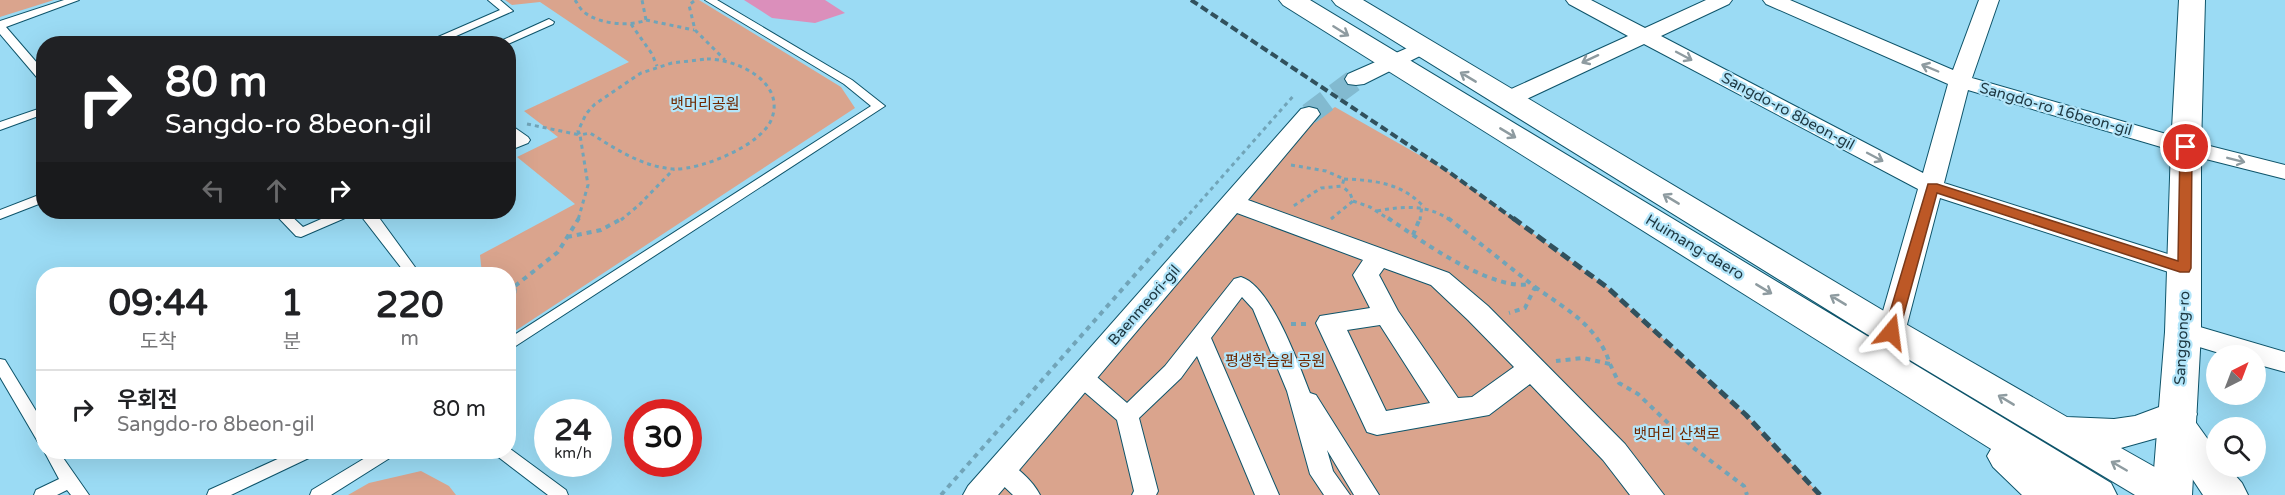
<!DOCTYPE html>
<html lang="ko">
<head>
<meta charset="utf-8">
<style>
  :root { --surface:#fff; --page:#f2f2f2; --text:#202124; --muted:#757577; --line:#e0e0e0 }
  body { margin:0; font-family:"Varela Round","Noto Sans KR",sans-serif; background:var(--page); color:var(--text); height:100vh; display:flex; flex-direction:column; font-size:22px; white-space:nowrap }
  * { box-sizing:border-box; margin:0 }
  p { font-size:20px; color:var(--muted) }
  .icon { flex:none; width:33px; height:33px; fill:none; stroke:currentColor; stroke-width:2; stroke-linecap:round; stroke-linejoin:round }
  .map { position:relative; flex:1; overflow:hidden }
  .drawer { position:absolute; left:36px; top:267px; width:480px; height:192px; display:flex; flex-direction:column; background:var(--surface); border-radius:24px; box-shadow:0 6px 24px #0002 }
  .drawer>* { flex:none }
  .hud { position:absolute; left:36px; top:36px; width:480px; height:183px; border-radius:24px; box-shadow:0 6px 24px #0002; background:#202124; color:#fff; overflow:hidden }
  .needle { width:39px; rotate:42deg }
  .buttons { position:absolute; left:2206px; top:345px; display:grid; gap:12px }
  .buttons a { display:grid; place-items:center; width:60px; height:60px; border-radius:50%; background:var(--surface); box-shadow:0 6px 24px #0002; font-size:30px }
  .speed { position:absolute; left:534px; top:399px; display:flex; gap:12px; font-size:30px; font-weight:700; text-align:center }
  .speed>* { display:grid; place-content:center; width:78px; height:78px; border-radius:50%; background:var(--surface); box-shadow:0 6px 24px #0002; line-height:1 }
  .speed small { font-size:15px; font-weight:400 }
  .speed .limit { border:9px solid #d22; background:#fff; color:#111 }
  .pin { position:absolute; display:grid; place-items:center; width:51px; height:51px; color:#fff; margin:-26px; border:3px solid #fff; border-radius:50%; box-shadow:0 2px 6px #0007 }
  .me { position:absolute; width:66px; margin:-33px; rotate:16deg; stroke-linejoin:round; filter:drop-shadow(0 0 4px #0008) }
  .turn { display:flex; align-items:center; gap:21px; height:126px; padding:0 30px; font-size:27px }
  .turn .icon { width:78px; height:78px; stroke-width:2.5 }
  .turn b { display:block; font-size:42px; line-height:51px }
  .lanes { display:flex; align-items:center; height:57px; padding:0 30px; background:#0003; justify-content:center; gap:30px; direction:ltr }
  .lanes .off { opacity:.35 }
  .eta { display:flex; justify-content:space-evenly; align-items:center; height:102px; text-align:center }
  .eta b { font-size:36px; font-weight:700; line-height:42px }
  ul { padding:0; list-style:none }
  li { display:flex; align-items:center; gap:18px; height:78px; padding:0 30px; border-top:2px solid var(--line) }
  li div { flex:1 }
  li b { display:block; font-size:22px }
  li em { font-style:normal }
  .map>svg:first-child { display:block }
  .green { fill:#daa48d }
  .water { fill:#db8fbb }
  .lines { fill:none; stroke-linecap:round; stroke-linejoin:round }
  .minor-tunnel { stroke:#82bad0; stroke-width:22; stroke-dasharray:22 11; stroke-linecap:butt }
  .service-casing { stroke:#0e546a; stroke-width:2 }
  .pedestrian-casing { stroke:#0e546a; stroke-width:2 }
  .minor-casing { stroke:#0e546a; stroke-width:2 }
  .secondary-casing { stroke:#0e546a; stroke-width:2 }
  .primary-casing { stroke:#0e546a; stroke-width:2 }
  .path-far1 { stroke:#71a4b8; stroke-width:3; stroke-dasharray:4 4; stroke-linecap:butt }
  .path { stroke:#71a4b8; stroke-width:4; stroke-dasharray:5 5; stroke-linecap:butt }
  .service { fill:#fff; fill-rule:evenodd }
  .pedestrian { fill:#fff; fill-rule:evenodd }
  .minor { fill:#fff; fill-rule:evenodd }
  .secondary { fill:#fff; fill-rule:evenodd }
  .primary { fill:#fff; fill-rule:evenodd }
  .rail-far1 { stroke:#31515d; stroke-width:4; stroke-dasharray:8 4; stroke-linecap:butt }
  .rail { stroke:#31515d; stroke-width:5; stroke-dasharray:10 5; stroke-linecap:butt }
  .oneway { stroke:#8e9ba0 }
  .route { fill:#bd5826; stroke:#7b3919; stroke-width:1.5 }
  .labels { text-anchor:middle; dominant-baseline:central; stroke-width:4.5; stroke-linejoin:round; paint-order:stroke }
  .park-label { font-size:15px; fill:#6d2700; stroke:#b4e6fa }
  .street-label { font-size:15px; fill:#1d3741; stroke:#b4e6fa }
</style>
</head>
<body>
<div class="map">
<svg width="2285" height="495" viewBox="0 0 2285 495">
  <rect width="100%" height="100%" fill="#9bdbf4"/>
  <!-- green -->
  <path class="green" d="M 0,0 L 54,0 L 0,17 Z
    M 505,0 L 699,0 L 841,87 L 855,108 L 509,335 L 508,274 L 482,274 L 480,255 L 575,204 L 517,157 L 558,137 L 524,111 L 629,62 L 540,2 L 512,5 Z
    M 1335,107 L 1449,172 L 1608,288 L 1746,415 L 1820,495 L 979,495 L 1232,203 L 1319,118 Z
    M 421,471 L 449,486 L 456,495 L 348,495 L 369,483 Z"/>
  <!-- water -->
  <path class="water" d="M 744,0 L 825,0 L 845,13 L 815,23 L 772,18 Z"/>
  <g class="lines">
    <!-- minor-tunnel -->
    <path class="minor-tunnel" d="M 1309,114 L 1356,79"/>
    <!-- service casing -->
    <g class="service-casing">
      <path id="service" d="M 64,0 L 79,0 L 6,27 L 44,71 L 44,82 L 40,81 L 0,34 L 0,21 Z
        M 488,0 L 500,0 L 513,11 L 438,44 L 422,44 L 500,10 Z
        M 705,0 L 717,0 L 852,80 L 885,106 L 508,351 L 508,339 L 871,106 L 844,84 Z
        M 549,19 L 554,22 L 553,24 L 508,44 L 494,44 Z
        M 44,107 L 44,114 L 0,130 L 0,122 Z
        M 508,123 L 528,137 L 530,140 L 528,143 L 508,151 L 508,142 L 516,139 L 508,133 Z
        M 44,193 L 44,202 L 0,219 L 0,210 Z
        M 273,212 L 287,212 L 303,227 L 337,212 L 354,212 L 352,215 L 301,237 L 296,236 Z
        M 358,212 L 372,212 L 380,219 L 420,274 L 406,274 Z
        M 0,359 L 5,360 L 44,424 L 44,444 L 38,442 L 0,377 Z
        M 509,448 L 566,490 L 568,495 L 548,495 L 497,456 L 495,452 L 508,452 Z
        M 44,451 L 59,452 L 89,495 L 71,495 L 67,490 L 57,495 L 34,495 L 36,490 L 59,479 Z
        M 293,452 L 315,452 L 313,456 L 231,495 L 207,495 L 209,490 Z
        M 375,452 L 395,452 L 393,456 L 331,495 L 310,495 L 312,490 Z"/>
    </g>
    <!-- pedestrian casing -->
    <g class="pedestrian-casing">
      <path id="pedestrian" d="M 1241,277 C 1271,286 1299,365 1310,393 L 1316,395 L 1379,495 L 1354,495 L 1327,450 L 1333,471 L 1350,495 L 1324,495 L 1310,474 L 1287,391 L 1253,309 L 1242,297 L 1211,338 L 1279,495 L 1255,495 L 1197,356 L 1181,378 L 1139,418 L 1158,491 L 1156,495 L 1132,495 L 1134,491 L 1117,420 L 1074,383 L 1071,377 L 1074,371 L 1082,369 L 1090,371 L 1127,403 L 1165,366 L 1234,279 Z
        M 1001,460 C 1015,464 1033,481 1040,495 L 1013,495 L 993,476 L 989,469 L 993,462 Z"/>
    </g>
    <!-- minor casing -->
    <g class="minor-casing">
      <path id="minor" d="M 1566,0 L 1591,0 L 1645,28 L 1706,0 L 1732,0 L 1729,4 L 1661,36 L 1923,173 L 1948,84 L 1766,4 L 1763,0 L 1790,0 L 1953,70 L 1979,0 L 1999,0 L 1972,78 L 2194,142 L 2285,165 L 2285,179 L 2178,152 L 1968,90 L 1944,183 L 2193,262 L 2197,268 L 2193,274 L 2184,277 L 1940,198 L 1905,332 L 1901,339 L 1891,342 L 1881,339 L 1877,332 L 1918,189 L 1644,44 L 1514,105 L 1506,107 L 1498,105 L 1495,100 L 1498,95 L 1628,36 L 1569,4 Z
        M 1421,42 L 1428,44 L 1431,48 L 1428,52 L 1364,84 L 1356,85 L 1348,84 L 1345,79 L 1348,74 Z
        M 1309,107 L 1317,109 L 1320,114 L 1248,200 L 1449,273 L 1488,306 L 1625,444 L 1664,495 L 1630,495 L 1603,460 L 1530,384 L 1489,415 L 1377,435 L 1367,432 L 1316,323 L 1320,316 L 1370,308 L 1353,275 L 1363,260 L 1237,213 L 998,495 L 963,495 L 968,486 L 1301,109 ZM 1384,268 L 1431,285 L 1468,320 L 1514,367 L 1472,397 L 1458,398 L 1398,311 L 1379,275 ZM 1380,325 L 1430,403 L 1386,411 L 1347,330 Z
        M 2183,322 L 2285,352 L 2285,372 L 2256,364 L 2256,356 L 2229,356 L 2173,339 L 2169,332 L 2173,325 Z"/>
    </g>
    <!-- secondary casing -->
    <g class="secondary-casing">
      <path id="secondary" d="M 2179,0 L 2205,0 L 2201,147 L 2201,332 L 2192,495 L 2152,495 L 2165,332 L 2171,147 Z"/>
    </g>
    <!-- primary casing -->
    <g class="primary-casing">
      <path id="primary" d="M 1279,0 L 1310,0 L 2111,483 L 2117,495 L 2022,495 L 1993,467 L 1987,456 L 1991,449 L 1283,5 Z
        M 1332,0 L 1363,0 L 1904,323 L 2067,417 L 2114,419 L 2135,416 L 2178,400 L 2191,404 L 2197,414 L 2194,420 L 2217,452 L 2217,466 L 2227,466 L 2242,483 L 2248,495 L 2203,495 L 2164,436 L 2121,448 L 2183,483 L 2189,495 L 2135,495 L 1878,341 L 1336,5 Z"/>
    </g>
    <!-- path-far1 -->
    <path class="path-far1" d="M 575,0 C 578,4 580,9 584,12 C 598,24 630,27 646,20 L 642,0
      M 694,1 L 689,5 L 695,30 L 725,60
      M 646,20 L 694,30
      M 631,24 L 652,54 L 657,66
      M 707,59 C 736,59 785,81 772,118 C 763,145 701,170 674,169 C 642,167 616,149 590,133 L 580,135 L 578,131 L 586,114 L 595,104 L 641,73 L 672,63 Z
      M 527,124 L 580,135 L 588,185 L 578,220
      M 1291,165 L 1326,171 L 1344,179 L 1342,186 L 1321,188 L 1292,207
      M 1344,179 C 1373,180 1401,183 1422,205 L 1420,220
      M 1353,201 L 1370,207 L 1390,220
      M 1377,211 C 1403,206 1427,204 1450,220
      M 1331,219 L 1353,201 L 1350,193 L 1342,186
      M 621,220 L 639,205 L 674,169
      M 1184,220 L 1295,94"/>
    <!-- path -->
    <path class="path" d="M 1388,218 L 1413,235 L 1420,218
      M 1448,218 L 1535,287 L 1525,308 L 1509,313
      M 1413,235 C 1439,253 1497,290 1529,284
      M 567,237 L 601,230 L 623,218
      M 515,286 L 558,252 L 579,218
      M 1535,287 C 1566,309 1598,326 1610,364 L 1583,358 L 1556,361
      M 508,289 L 515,286 L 511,326
      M 1291,324 L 1308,324
      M 1610,364 L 1619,383 L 1638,394 L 1695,449 L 1744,486 L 1747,495
      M 941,495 L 1185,218"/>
    <!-- service -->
    <use href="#service" class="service"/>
    <!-- pedestrian -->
    <use href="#pedestrian" class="pedestrian"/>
    <!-- minor -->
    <use href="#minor" class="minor"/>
    <!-- secondary -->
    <use href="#secondary" class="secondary"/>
    <!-- primary -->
    <use href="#primary" class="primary"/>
    <!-- rail-far1 -->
    <path class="rail-far1" d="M 1191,0 L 1449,172 L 1515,220"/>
    <!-- rail -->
    <path class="rail" d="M 1513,218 L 1608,288 L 1746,415 L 1820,495"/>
  </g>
  <!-- one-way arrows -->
  <defs><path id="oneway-shaft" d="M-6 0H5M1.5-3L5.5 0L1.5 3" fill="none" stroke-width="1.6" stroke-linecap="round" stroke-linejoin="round" transform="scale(1.5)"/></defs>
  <g class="oneway">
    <use href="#oneway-shaft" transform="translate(1341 31) rotate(32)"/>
    <use href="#oneway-shaft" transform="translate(1684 56) rotate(28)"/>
    <use href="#oneway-shaft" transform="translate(1590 59) rotate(155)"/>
    <use href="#oneway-shaft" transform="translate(1930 68) rotate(-157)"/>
    <use href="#oneway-shaft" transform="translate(1468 77) rotate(-149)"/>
    <use href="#oneway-shaft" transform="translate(1508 133) rotate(31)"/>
    <use href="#oneway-shaft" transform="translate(1875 157) rotate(28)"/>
    <use href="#oneway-shaft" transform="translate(2236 160) rotate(14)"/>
    <use href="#oneway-shaft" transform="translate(1671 199) rotate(-149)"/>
    <use href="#oneway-shaft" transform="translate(1764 289) rotate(31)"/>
    <use href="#oneway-shaft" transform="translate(1838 300) rotate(-149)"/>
    <use href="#oneway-shaft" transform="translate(2006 400) rotate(-149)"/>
    <use href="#oneway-shaft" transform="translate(2119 466) rotate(-150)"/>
  </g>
  <!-- route -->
  <path class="route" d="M 2186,143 L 2192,147 L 2191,268 L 2189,272 L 2180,272 L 1937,193 L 1899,332 L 1891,337 L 1886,336 L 1884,332 L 1928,184 L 1937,184 L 2178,261 L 2180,147 Z"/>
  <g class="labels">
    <!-- park labels -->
    <g class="park-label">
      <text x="705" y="104">뱃머리공원</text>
      <text x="1275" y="361">평생학습원 공원</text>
      <text x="1677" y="434">뱃머리 산책로</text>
    </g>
    <!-- street labels -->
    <g class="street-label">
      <text transform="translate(2056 109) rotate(16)">Sangdo-ro 16beon-gil</text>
      <text transform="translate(1788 111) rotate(28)">Sangdo-ro 8beon-gil</text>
      <text transform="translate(1695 247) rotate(31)">Huimang-daero</text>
      <text transform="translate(1144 305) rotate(-49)">Baenmeori-gil</text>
      <text transform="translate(2182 338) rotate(-87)">Sanggong-ro</text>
    </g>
  </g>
</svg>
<div class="buttons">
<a><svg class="needle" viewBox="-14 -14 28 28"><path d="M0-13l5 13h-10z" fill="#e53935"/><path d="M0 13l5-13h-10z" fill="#757577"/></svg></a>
<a><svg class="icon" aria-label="search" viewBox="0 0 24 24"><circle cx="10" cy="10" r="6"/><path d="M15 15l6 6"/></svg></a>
</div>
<div class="speed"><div>24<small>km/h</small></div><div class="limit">30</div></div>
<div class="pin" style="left:2186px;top:147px;background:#d93025"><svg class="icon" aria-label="arrive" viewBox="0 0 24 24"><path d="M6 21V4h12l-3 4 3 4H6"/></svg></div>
<svg class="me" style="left:1891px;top:332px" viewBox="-20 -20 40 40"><path d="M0-17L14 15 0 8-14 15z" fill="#bd5826" stroke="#fff" stroke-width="4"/></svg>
<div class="hud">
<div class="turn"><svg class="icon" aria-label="right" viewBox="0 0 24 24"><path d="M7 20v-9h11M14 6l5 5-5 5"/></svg><div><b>80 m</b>Sangdo-ro 8beon-gil</div></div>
<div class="lanes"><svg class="icon off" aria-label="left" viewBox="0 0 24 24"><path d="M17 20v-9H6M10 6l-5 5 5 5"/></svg><svg class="icon off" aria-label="ahead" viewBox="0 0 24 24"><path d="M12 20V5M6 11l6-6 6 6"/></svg><svg class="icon" aria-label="right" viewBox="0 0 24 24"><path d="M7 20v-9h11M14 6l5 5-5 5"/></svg></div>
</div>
<section class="drawer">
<div class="eta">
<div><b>09:44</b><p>도착</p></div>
<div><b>1</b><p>분</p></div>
<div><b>220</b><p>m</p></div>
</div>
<ul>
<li><svg class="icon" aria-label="right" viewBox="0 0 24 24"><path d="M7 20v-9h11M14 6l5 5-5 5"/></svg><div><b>우회전</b><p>Sangdo-ro 8beon-gil</p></div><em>80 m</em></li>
</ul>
</section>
</div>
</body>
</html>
